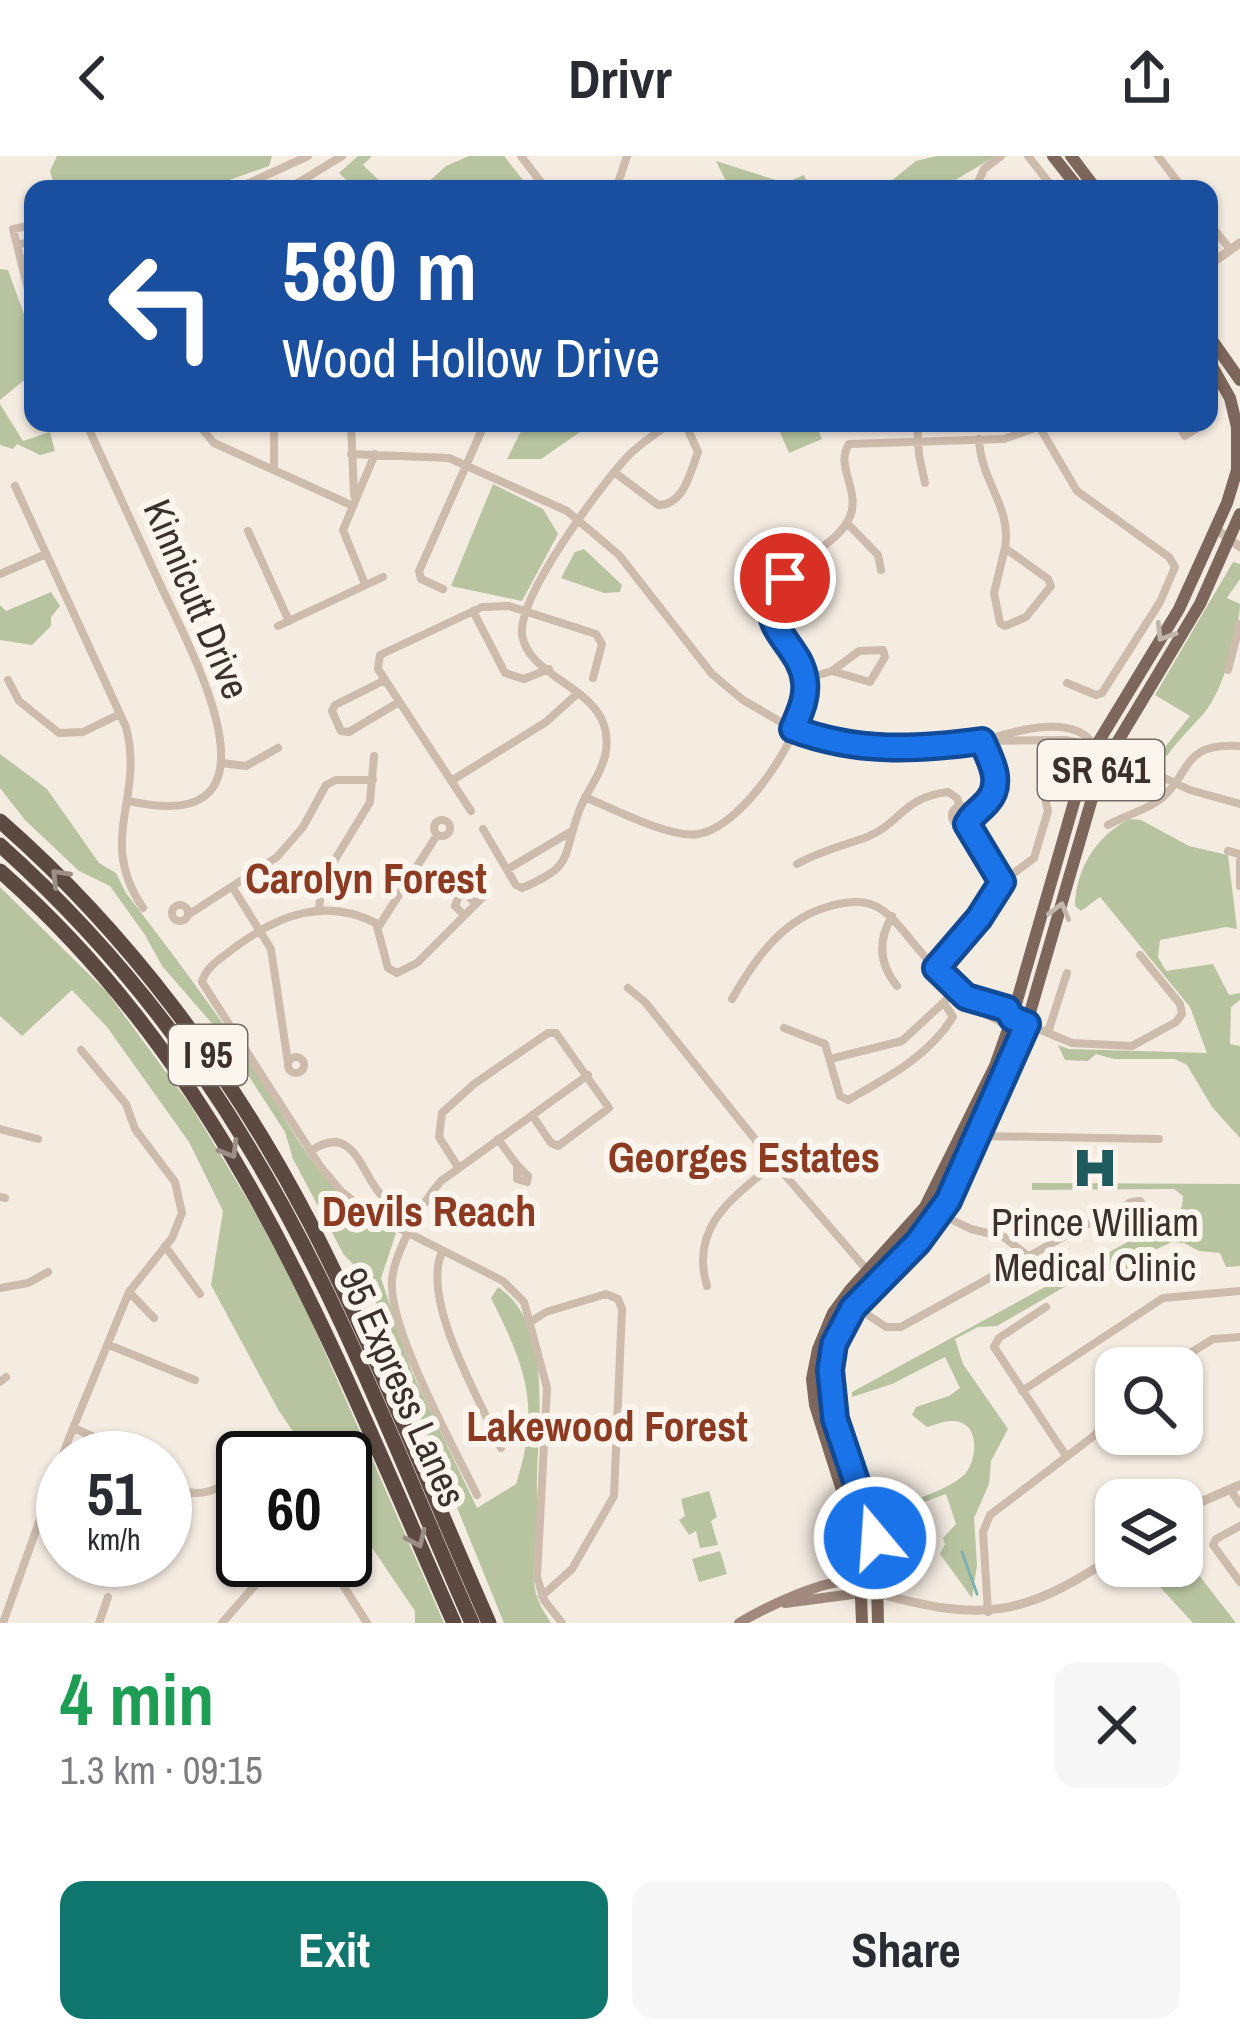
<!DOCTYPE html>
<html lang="en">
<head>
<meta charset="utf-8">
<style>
  :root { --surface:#fff; --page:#f7f7f7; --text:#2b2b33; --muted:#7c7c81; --accent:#0f766e }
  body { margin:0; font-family:"Archivo Narrow",sans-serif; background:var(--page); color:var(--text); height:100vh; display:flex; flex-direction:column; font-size:45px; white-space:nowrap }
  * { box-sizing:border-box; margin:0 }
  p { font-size:39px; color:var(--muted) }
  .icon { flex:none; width:66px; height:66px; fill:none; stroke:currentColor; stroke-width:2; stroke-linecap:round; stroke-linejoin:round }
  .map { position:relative; height:1467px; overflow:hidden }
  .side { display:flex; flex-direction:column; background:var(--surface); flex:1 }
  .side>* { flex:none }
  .top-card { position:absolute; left:24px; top:24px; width:1194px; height:252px; border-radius:24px; box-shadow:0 3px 9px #0004; background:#1a4fa0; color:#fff; overflow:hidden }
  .buttons { position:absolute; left:1095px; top:1191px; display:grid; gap:24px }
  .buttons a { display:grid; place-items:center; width:108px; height:108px; border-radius:24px; background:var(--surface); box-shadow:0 3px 9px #0004; font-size:60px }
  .speed { position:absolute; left:36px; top:1275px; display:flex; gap:24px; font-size:60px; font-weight:700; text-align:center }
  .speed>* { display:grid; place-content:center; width:156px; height:156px; border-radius:50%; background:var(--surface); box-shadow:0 3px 9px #0004; line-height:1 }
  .speed small { font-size:30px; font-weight:400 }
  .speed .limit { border:6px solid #111; border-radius:18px; background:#fff; color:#111 }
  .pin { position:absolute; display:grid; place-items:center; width:102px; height:102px; color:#fff; margin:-51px; border:6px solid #fff; border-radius:50%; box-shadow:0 3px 12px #0007 }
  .me { position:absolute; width:132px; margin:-66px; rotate:342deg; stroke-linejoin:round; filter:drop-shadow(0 0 9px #0008) }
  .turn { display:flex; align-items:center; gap:42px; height:252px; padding:0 60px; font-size:54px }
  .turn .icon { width:156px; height:156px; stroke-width:2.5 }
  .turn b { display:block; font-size:84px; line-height:102px }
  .round { display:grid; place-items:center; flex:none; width:126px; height:126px; border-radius:24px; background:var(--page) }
  .summary { display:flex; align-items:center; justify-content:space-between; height:204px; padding:0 60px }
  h1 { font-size:72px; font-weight:700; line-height:90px; color:#1e9e55 }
  .action { display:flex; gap:24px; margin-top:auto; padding:24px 60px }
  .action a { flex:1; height:138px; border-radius:24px; background:var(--accent); color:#fff; font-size:48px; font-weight:700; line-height:138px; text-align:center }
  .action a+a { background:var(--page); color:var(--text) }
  header { display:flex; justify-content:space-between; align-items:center; height:156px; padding:0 60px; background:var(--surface); font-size:54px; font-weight:700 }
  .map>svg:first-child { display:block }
  .green { fill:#b8c4a0 }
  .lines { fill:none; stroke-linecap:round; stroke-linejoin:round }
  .stream { stroke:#7fb0b2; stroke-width:3 }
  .minor { stroke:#cdbbac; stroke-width:8 }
  .tertiary { stroke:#cdbbac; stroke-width:9 }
  .secondary { stroke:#a18a7d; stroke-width:10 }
  .primary { stroke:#7d675c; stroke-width:12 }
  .motorway { stroke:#5c4a42; stroke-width:15 }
  .oneway { stroke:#c2b5ac }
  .oneway2 { stroke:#9c8e87 }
  .route-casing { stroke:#114b97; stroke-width:30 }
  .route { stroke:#1a73e8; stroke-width:21 }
  .labels { text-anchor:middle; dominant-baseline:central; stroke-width:12; stroke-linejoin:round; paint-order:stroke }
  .shield { fill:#fbf5ee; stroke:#756b66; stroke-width:3 }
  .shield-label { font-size:36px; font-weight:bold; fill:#3b302b }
  .street-label { font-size:39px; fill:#3b302b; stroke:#fbf5ee }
  .poi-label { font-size:39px; fill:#3b302b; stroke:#fbf5ee }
  .neighbourhood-label { font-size:42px; font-weight:bold; fill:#8c3b22; stroke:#fbf5ee }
</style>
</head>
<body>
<header><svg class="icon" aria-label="back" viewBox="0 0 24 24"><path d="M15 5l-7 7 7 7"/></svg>Drivr<svg class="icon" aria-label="share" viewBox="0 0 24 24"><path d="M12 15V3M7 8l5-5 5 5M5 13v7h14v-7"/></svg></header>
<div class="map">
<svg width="1240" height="1467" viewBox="0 0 1240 1467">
  <rect width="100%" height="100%" fill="#f4ebe1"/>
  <!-- green -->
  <path class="green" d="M 57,0 L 272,0 L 269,10 L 204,33 L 55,33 L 50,15 Z
    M 358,0 L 372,0 L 363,9 L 388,33 L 356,33 L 339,17 Z
    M 469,0 L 504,0 L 530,33 L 391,33 L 423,31 L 446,10 Z
    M 937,0 L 996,0 L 940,33 L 881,33 L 916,5 Z
    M 716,5 L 785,27 L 804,19 L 810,33 L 730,33 Z
    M 0,113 L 8,114 L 33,183 L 33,217 L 0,244 Z
    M 0,248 L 23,285 L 50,276 L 55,295 L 40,299 L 17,288 L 13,293 L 0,289 Z
    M 525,267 L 593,267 L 541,303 L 507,303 Z
    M 776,267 L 815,267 L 822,283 L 789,297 Z
    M 493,328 L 543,353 L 558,378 L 522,445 L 451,430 Z
    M 584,393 L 622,429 L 620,436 L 604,437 L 561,422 L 575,396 Z
    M 1233,406 L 1240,408 L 1240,423 L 1227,442 L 1240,448 C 1239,477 1223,534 1205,556 C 1192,571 1179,583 1167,600 L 1161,596 L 1190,560 L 1155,539 Z
    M 51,436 L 60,450 L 51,461 L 51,470 L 32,489 L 0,484 L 0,449 L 6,455 Z
    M 0,598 L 47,633 L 99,707 L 116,717 L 126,737 C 166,789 205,841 242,895 C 295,970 310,1031 396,1077 L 381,1122 L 412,1216 L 477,1352 L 516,1328 C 541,1250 526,1212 491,1142 L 498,1131 C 553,1168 538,1266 537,1323 C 536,1339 539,1354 538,1370 C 536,1411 524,1429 551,1467 L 504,1467 L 399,1209 L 398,1191 L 360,1115 L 344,1099 L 293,1003 L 285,976 L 222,879 L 162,810 L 145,779 L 110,730 L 79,715 L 25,664 L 0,632 Z
    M 1129,663 L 1141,664 L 1189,690 L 1228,699 L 1237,773 L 1226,771 L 1160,784 L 1158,801 L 1166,815 L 1213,808 L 1229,839 L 1240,837 L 1240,844 L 1231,851 L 1230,888 L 1240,890 L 1240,982 L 1212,951 L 1187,909 L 1175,903 L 1114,903 L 1096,898 L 1088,905 L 1065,904 L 1058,889 L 1069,893 L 1207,897 L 1190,851 L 1100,741 L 1081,755 L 1075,750 C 1076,712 1096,681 1129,663 Z
    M 0,731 L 107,836 L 191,950 L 255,1056 L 302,1144 L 444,1467 L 415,1467 L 415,1455 L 345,1352 L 345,1302 L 311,1302 L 279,1255 L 211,1129 L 223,1055 L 189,986 L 107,871 L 72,834 L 22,880 L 0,860 Z
    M 1032,1027 L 1240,1028 L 1240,1110 L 1226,1111 L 1220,1097 L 1199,1095 L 1184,1087 L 1172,1086 L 1150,1096 L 1136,1113 L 1092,1115 L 997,1170 L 978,1171 L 955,1183 L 963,1208 L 1008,1273 L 991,1305 L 989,1328 L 974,1362 L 977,1409 L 972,1442 L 940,1398 L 945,1388 L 943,1382 L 956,1368 L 946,1338 L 897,1356 L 895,1351 C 914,1344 949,1333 964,1319 C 975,1308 980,1277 964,1268 C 952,1261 938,1268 927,1271 L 912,1259 L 916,1251 L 949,1240 L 960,1232 L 945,1201 L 892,1228 L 852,1241 L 852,1236 L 1168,1064 C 1179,1058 1183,1053 1183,1040 L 1174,1033 L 1032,1034 Z
    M 709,1335 L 717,1361 L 711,1365 L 718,1389 L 700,1392 L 696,1375 L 689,1379 L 679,1364 L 685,1360 L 681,1343 Z
    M 720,1395 L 727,1418 L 699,1426 L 692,1403 Z
    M 1185,1401 L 1236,1467 L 1193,1467 L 1160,1431 L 1178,1410 L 1182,1410 Z"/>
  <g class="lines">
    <!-- stream -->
    <path class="stream" d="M 962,1396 L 977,1438"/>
    <!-- minor -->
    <path class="minor" d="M 521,0 L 546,33
      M 1028,0 L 1054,33
      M 1158,0 L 1183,33
      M 236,33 L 308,0
      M 288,33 L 342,0
      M 616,33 L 627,0
      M 975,33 L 984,13 L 1001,0
      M 1209,67 L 1230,93
      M 33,69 L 13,73 L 33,153
      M 17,89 L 33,85
      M 1209,243 L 1209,261
      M 86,267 C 111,321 135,374 160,428 C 191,495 296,683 129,645
      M 197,267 L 214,287 L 351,349
      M 351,267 L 354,339
      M 917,267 L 919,299 L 925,327
      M 1178,267 L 1185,280 L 1205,267
      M 1040,272 L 1077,335 L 1169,401 L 1175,411 L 1160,446 L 1102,537 L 1096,539 L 1067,527
      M 979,283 C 981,327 1012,350 1005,392
      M 351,298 L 449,302 L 567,355 L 619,399 L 712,518 L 743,544 L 793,573 L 834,586 L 878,593 L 982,585 L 1065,584 L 1094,589
      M 274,314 L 274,267
      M 614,316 L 658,349 C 684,349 690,317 698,296 L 685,267
      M 15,330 L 126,571 C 145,643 96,683 143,752
      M 847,367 L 878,399 L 881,414
      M 248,375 L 289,465
      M 1005,392 L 1048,423 L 1051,430 L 1026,461 L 1005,470 L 1000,467 L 994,437 Z
      M 0,418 L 46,398
      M 365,428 L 343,374 L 375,298
      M 443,433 L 421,423 L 419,415 L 485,267
      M 473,455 L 505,517 L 524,523 L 549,513
      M 278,470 L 383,421
      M 883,494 L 885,501 L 870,526 L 832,515 L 859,495 Z
      M 1228,514 L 1240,468
      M 805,523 L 832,515
      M 8,524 L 19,545 L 59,577 L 83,576 L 120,558
      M 385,524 L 335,549 L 332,555 L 341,575 L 349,576 L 399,546
      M 989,583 C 1018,574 1074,558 1094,589 L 1190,634 L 1240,648
      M 222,607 L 246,610 L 278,592
      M 451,625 L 546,566 L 578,537
      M 585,641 C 611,652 671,683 698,678 C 744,671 808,573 806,528 C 804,497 766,479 772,445 C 779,405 837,396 851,358 C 859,333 835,309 849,288 L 1004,283 L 1049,267
      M952 660a10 10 0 1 1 20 0a10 10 0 1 1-20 0Z
      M 471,655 L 378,513 L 380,499 L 482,451 L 509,450 L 596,478 L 602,488 L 593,522
      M 971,657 C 1005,640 994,614 982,585
      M434 672a8 8 0 1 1 16 0a8 8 0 1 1-16 0Z
      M 967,668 L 1002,726
      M 1108,669 C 1125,659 1148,654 1162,642 C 1192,616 1182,586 1240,590
      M 483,673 L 516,729 L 522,732 C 574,710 562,703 578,658 C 585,637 600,621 605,600 C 620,532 530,528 522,479 C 517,441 601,329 628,300 C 641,287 656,277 671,267
      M 1228,695 L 1240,698
      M 1240,700 L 1240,730
      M 797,708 C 820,695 842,690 867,681 C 900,668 903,641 948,636 L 957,642 L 960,650
      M 508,713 L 572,675
      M 233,732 L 271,793 L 288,907
      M 487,737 L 417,807 L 397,817 L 388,812 L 376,767 C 324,741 278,759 234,792 C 222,802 206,810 202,826 L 320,1010 L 341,1035 L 367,1056 L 503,1125 L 524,1146 L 547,1232 L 537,1421 L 544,1444 L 562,1467
      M172 757a8 8 0 1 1 16 0a8 8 0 1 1-16 0Z
      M 319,753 L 322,725 L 370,646 L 374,600
      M 188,759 L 277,701 L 303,671 L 326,629 L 336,624 L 373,624
      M 464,759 L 455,750 L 459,740 L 467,739 L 476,748
      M 892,760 C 878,784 879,808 897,830
      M 379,770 L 437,679
      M 936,812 L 979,762 L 1002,726 L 1034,702 L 1048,655 L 1041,625
      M 628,832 L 645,846 L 766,997 L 867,1114
      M 968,841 L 1007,853 L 1012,862 L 1072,887 L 1132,890 L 1176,866 L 1182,858 L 1180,848 L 1140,799
      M 732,843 C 753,806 780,767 821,753 C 877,733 888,757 920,795 C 943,823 971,853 1003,867 L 1011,862
      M 784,872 L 825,888 L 840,940 L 848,944 C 887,922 929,900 953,861 L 944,847
      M 1048,876 L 1067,817
      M288 909a8 8 0 1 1 16 0a8 8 0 1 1-16 0Z
      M 830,903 L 902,885 L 958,833
      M 0,973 L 38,983
      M 980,980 L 1159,983
      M 498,983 L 517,1009
      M 311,995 C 355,964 362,1022 383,1041 C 389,1047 402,1050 410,1054
      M 517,1009 L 528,1020 L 527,1026 L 517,1023 Z
      M 458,1011 L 439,981 L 442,957 L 474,928 L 548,877 L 556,877 L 609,952 L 558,990 L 551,987 L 532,959
      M 0,1041 L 5,1042
      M 925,1051 L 971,1073 L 1004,1081 L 1028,1100
      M 165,1090 L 200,1138
      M 442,1096 C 420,1145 481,1245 501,1292
      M 707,1130 C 689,1069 735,1040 775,1007
      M 0,1132 L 28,1127 L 48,1116
      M 129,1136 L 154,1162
      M 1046,1151 L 999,1182 L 994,1191 L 1066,1300
      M 868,1159 L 886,1171 L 901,1171 L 1085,1069 L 1110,1061 L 1131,1046 L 1140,1045 L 1151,1062
      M 532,1165 L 546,1156 L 606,1138 L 618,1143 L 622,1153 L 614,1340 L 572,1413 L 542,1440
      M 109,1189 L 195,1224
      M 1166,1212 L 1213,1183 L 1240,1181
      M 0,1226 L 6,1221
      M 1022,1235 L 1163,1142 L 1240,1135
      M 74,1272 L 140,1302
      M 165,1327 C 195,1346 225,1337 243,1307
      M 1230,1333 L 1240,1348
      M 477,1339 C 454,1292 388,1172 392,1124 C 394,1097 423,1045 441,1025 L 588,919
      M 1240,1370 L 1216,1383 L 1213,1389 L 1240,1426
      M 178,1382 L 187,1337
      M 327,1404 L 367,1467
      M 988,1456 L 983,1376 L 990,1359 L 1095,1279 L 1116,1251
      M 3,1467 L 69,1282 L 129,1136 L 172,1082 L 182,1057 L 175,1026 L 135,973 L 126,948 L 81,894
      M 99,1467 L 108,1441
      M 222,1467 L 277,1404"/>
    <!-- tertiary -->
    <path class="tertiary" d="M 1209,109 L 1240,87
      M 1216,373 L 1240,391
      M 1182,1354 L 1240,1329
      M 877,1437 C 984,1467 1025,1460 1116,1399"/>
    <!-- secondary -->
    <path class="secondary" d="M 785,1447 L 868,1436
      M 739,1467 C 763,1453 833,1417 860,1427 C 861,1427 876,1436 877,1437"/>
    <!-- primary -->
    <path class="primary" d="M 1053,0 L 1079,33
      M 1071,0 L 1096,33
      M 1209,180 L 1240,224
      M 862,1467 L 859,1388 L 815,1249 L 812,1223 L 818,1193 L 833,1157 L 850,1134 L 925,1051 L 995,910 L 1012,862 L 1085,608 L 1179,453 L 1227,347 L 1237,314 L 1237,271 L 1230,242 L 1209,205
      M 878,1467 L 876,1382 L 832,1247 L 830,1214 L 834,1188 L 853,1152 L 918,1086 L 948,1045 L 1022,884 L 1100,615 L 1200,448 L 1240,358"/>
    <!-- motorway -->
    <path class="motorway" d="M 0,665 C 127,776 232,917 310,1067 C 377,1197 430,1334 489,1467
      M 0,689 C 97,776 181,878 248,990 C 339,1139 401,1307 472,1467
      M 0,715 C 232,919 332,1192 454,1467"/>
  </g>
  <!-- one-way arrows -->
  <defs><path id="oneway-chevron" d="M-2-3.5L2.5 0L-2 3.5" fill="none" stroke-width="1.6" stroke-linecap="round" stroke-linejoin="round" transform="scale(3)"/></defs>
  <g class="oneway">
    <use href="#oneway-chevron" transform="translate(1164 477) rotate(122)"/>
    <use href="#oneway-chevron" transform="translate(1060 755) rotate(-75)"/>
  </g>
  <g class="oneway2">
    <use href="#oneway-chevron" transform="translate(59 721) rotate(-134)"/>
    <use href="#oneway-chevron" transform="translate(230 994) rotate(59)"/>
    <use href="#oneway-chevron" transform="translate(417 1383) rotate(66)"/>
  </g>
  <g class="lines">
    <!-- route casing -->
    <g class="route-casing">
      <path id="route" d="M 785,422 C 747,470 801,484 805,526 C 807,543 799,558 793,573 C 857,597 916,594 982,585 C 991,605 1004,627 987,646 C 978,656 973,657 967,668 L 1002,726 L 979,762 L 936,812 L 966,841 L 1007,853 L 1012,862 L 1027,868 L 948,1045 L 918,1086 L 853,1152 L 834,1188 L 830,1214 L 835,1263 L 875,1382"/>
    </g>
    <!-- route -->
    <use href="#route" class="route"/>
  </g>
  <!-- icons -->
  <defs>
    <g id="hospital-bare" transform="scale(3.6)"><path d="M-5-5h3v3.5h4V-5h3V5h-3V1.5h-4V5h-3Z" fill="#1f5a5e" stroke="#fbf5ee" stroke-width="2.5" paint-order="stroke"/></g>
  </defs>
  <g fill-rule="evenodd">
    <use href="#hospital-bare" x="1095" y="1012"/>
  </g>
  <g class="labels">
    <!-- shield labels -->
    <g class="shield">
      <rect x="1038" y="584" width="126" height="60" rx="9"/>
      <rect x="169" y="869" width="78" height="60" rx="9"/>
    </g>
    <g class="shield-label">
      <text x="1101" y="614">SR 641</text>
      <text x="208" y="899">I 95</text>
    </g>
    <!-- street labels -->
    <g class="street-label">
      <text transform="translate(197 443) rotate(67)">Kinnicutt Drive</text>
      <text transform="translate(403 1231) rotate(66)">95 Express Lanes</text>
    </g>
    <!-- poi labels -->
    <g class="poi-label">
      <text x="1095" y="1066">Prince William<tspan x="1095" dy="45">Medical Clinic</tspan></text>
    </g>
    <!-- neighbourhood labels -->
    <g class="neighbourhood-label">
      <text x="366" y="722">Carolyn Forest</text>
      <text x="744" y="1001">Georges Estates</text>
      <text x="429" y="1055">Devils Reach</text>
      <text x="607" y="1270">Lakewood Forest</text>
    </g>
  </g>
</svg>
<div class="buttons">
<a><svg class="icon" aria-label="search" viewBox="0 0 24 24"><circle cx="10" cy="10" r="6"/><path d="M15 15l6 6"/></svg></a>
<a><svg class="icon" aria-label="layers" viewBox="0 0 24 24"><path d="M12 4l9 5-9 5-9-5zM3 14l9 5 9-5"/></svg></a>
</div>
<div class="speed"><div>51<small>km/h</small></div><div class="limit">60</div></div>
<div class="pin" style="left:785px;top:422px;background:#d93025"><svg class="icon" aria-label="arrive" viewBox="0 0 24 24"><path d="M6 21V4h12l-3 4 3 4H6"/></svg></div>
<svg class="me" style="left:875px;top:1382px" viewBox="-20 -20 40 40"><circle r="17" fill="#1a73e8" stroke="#fff" stroke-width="3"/><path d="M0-11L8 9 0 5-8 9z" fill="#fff"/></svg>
<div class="top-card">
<div class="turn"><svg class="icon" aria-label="left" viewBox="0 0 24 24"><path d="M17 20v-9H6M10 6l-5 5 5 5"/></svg><div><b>580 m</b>Wood Hollow Drive</div></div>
</div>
</div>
<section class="side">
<div class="summary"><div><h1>4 min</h1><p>1.3 km · 09:15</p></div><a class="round"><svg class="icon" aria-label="close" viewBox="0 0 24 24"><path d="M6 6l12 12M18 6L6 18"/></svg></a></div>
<div class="action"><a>Exit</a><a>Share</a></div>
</section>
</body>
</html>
